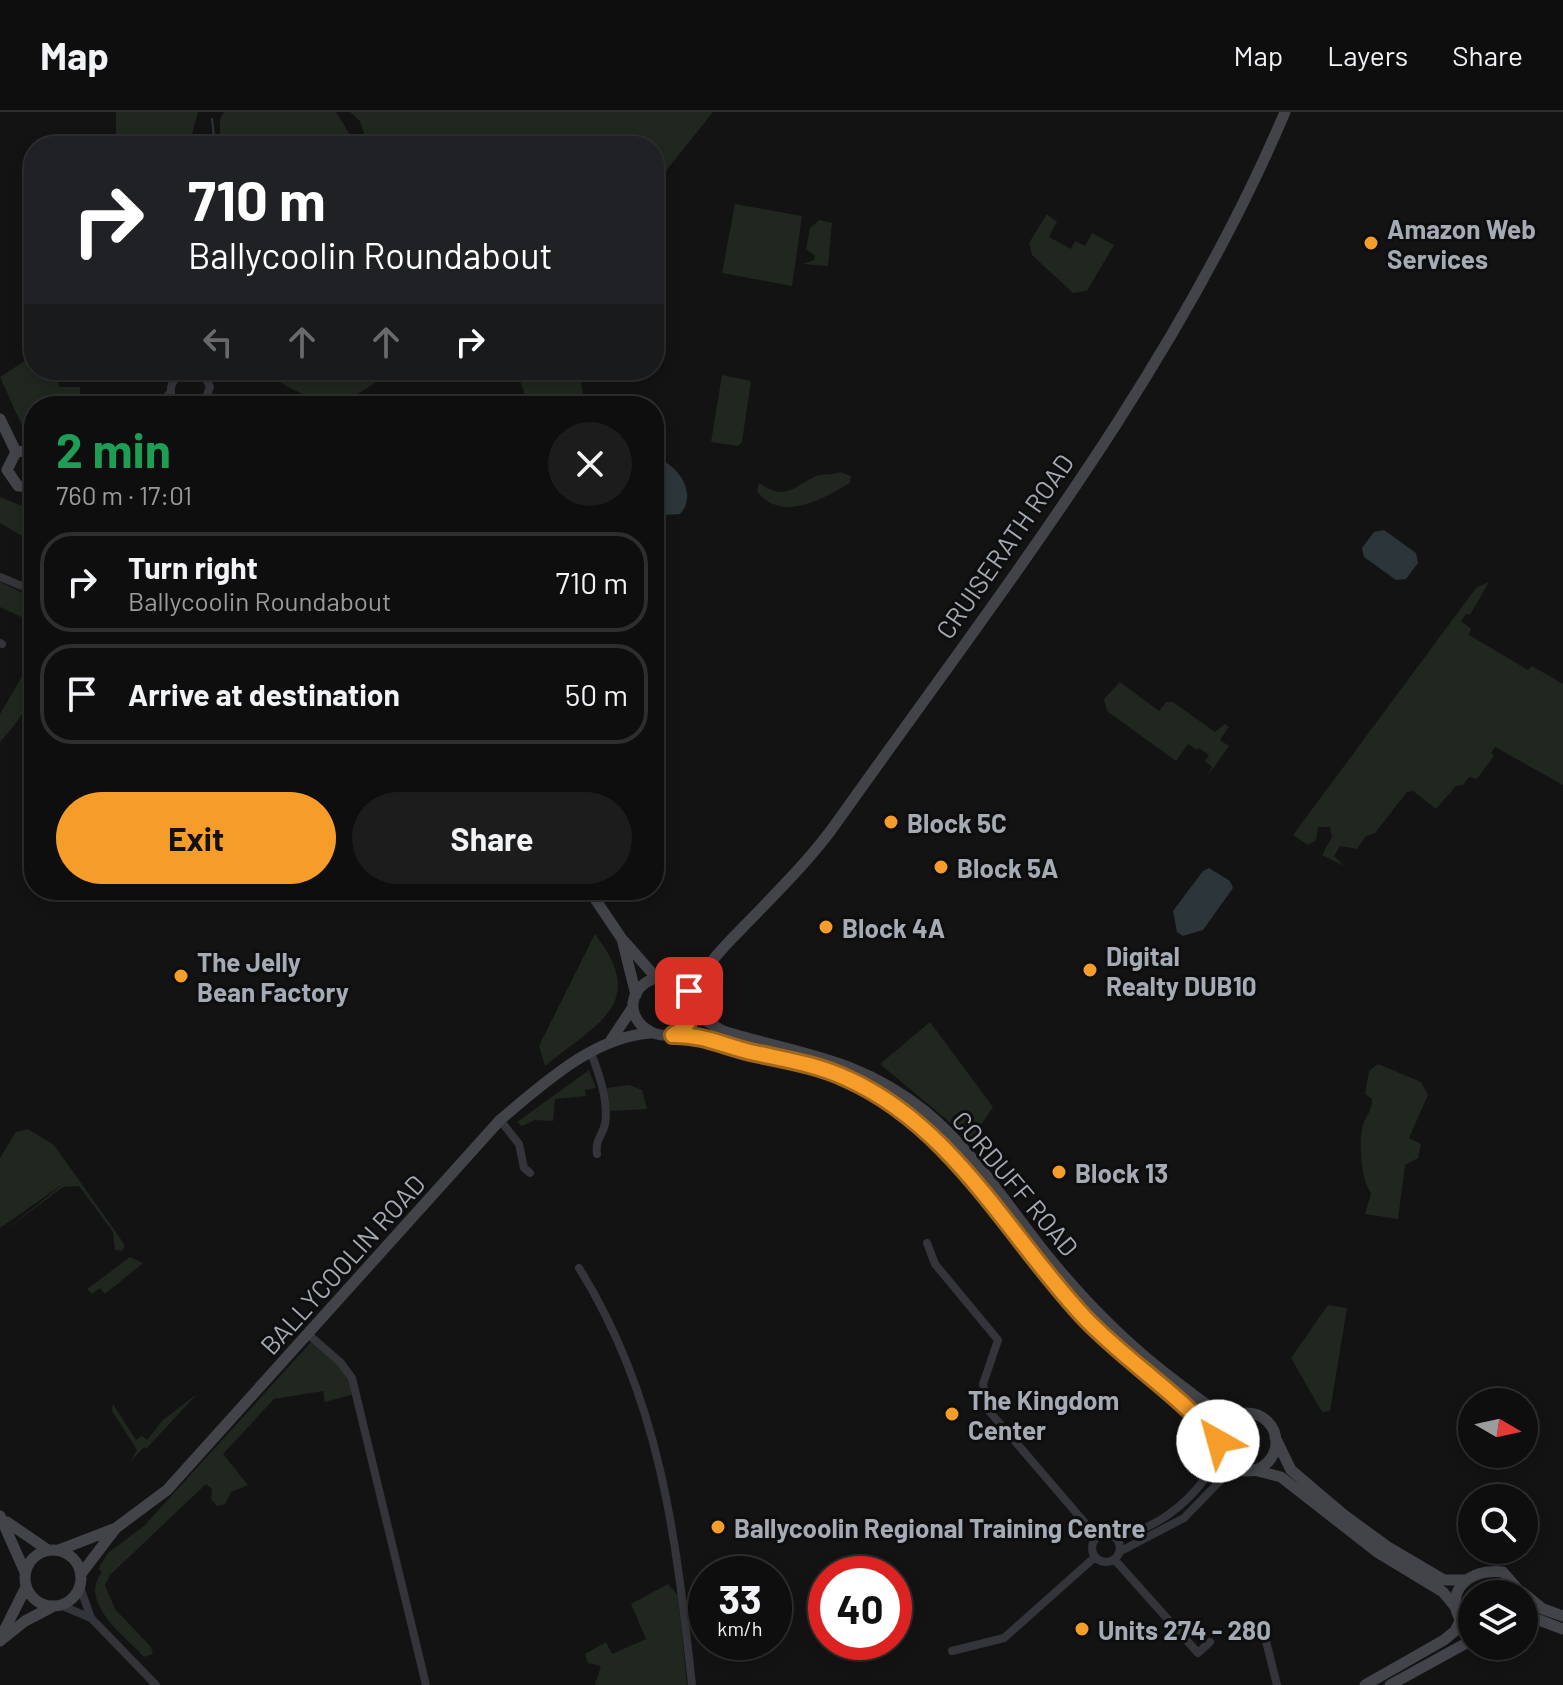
<!DOCTYPE html>
<html lang="en">
<head>
<meta charset="utf-8">
<style>
  :root { --surface:#0e0e0f; --page:#1c1c1d; --text:#f1f3f6; --muted:#9b9c9e; --line:#2e2e2f; --accent:#f69d29 }
  body { margin:0; font-family:Barlow,sans-serif; background:var(--page); color:var(--text); height:100vh; display:flex; flex-direction:column; font-size:30px; white-space:nowrap }
  * { box-sizing:border-box; margin:0 }
  p { font-size:26px; color:var(--muted) }
  .icon { flex:none; width:44px; height:44px; fill:none; stroke:currentColor; stroke-width:2; stroke-linecap:round; stroke-linejoin:round }
  .map { position:relative; flex:1; overflow:hidden }
  .sheet { position:absolute; left:24px; top:284px; width:640px; height:504px; display:flex; flex-direction:column; background:var(--surface); border-radius:32px; box-shadow:0 4px 12px #0003,0 0 0 2px var(--line) }
  .sheet>* { flex:none }
  .hud { position:absolute; left:24px; top:24px; width:640px; height:244px; border-radius:32px; box-shadow:0 4px 12px #0003,0 0 0 2px var(--line); background:#202124; color:#fff; overflow:hidden }
  .needle { width:52px; rotate:99deg }
  .controls { position:absolute; left:1458px; top:1276px; display:grid; gap:16px }
  .controls a { display:grid; place-items:center; width:80px; height:80px; border-radius:50%; background:var(--surface); box-shadow:0 4px 12px #0003,0 0 0 2px var(--line); font-size:40px }
  .speed { position:absolute; left:688px; top:1444px; display:flex; gap:16px; font-size:40px; font-weight:700; text-align:center }
  .speed>* { display:grid; place-content:center; width:104px; height:104px; border-radius:50%; background:var(--surface); box-shadow:0 4px 12px #0003,0 0 0 2px var(--line); line-height:1 }
  .speed small { font-size:20px; font-weight:400 }
  .speed .limit { border:12px solid #d22; background:#fff; color:#111 }
  .pin { position:absolute; display:grid; place-items:center; width:68px; height:68px; color:#fff; margin:-34px; border-radius:16px; box-shadow:0 4px 12px #0006 }
  .me { position:absolute; width:88px; margin:-44px; rotate:322deg; stroke-linejoin:round; filter:drop-shadow(0 0 6px #0008) }
  .turn { display:flex; align-items:center; gap:28px; height:168px; padding:0 32px; font-size:36px }
  .turn .icon { width:104px; height:104px; stroke-width:2.5 }
  .turn b { display:block; font-size:56px; line-height:68px }
  .lanes { display:flex; align-items:center; height:76px; padding:0 32px; background:#0003; justify-content:center; gap:40px; direction:ltr }
  .lanes .off { opacity:.35 }
  .round { display:grid; place-items:center; flex:none; width:84px; height:84px; border-radius:42px; background:var(--page) }
  .summary { display:flex; align-items:center; justify-content:space-between; height:136px; padding:0 32px }
  h1 { font-size:48px; font-weight:700; line-height:60px; color:#1e9e55 }
  .button { display:flex; gap:16px; margin-top:auto; padding:16px 32px }
  .button a { flex:1; height:92px; border-radius:48px; background:var(--accent); color:#111; font-size:32px; font-weight:700; line-height:92px; text-align:center }
  .button a+a { background:var(--page); color:var(--text) }
  ul { padding:0; list-style:none }
  li { display:flex; align-items:center; gap:24px; height:100px; margin:0 16px 12px; padding:0 16px; border:4px solid var(--line); border-radius:32px }
  li div { flex:1 }
  li b { display:block; font-size:30px }
  li em { font-style:normal }
  header { display:flex; align-items:center; gap:48px; box-sizing:border-box; height:112px; padding:0 40px; background:var(--surface); border-bottom:2px solid var(--line) }
  header strong { font-size:38px }
  nav { display:flex; gap:44px; margin-inline-start:auto; font-size:28px }
  .map>svg:first-child { display:block }
  .green { fill:#1f271f }
  .water { fill:#2b353a }
  .lines { fill:none; stroke-linecap:round; stroke-linejoin:round }
  .stream { stroke:#2b353a; stroke-width:2 }
  .street { stroke:#34353a; stroke-width:8 }
  .secondary { stroke:#42444a; stroke-width:11 }
  .route-casing { stroke:#a0661b; stroke-width:20 }
  .route { stroke:#f69d29; stroke-width:14 }
  .poi-dot { fill:#f69d29; stroke:#0e0e0f; stroke-width:3 }
  .labels { text-anchor:middle; dominant-baseline:central; stroke-width:6; stroke-linejoin:round; paint-order:stroke }
  .poi-label { font-size:26px; font-weight:bold; fill:#a4abb5; stroke:#0e0e0f; text-anchor:start }
  .street-label { font-size:26px; fill:#a4abb5; stroke:#0e0e0f }
</style>
</head>
<body>
<header>
<strong>Map</strong>
<nav><a>Map</a><a>Layers</a><a>Share</a></nav>
</header>
<div class="map">
<svg width="1563" height="1573" viewBox="0 0 1563 1573">
  <rect width="100%" height="100%" fill="#131314"/>
  <!-- green -->
  <path class="green" d="M 116,0 L 198,0 L 189,33 L 183,34 L 170,24 L 161,27 L 156,34 L 116,34 Z
    M 224,0 L 336,0 L 357,34 L 220,34 L 220,7 Z
    M 350,0 L 713,0 L 654,74 L 654,34 L 368,34 L 360,9 Z
    M 735,92 L 802,104 L 792,174 L 722,161 Z
    M 1047,102 L 1057,110 L 1049,125 L 1071,137 L 1075,129 L 1085,134 L 1092,121 L 1114,133 L 1087,179 L 1073,181 L 1032,143 L 1029,131 Z
    M 819,108 L 832,111 L 828,154 L 803,152 L 814,148 L 815,144 L 806,137 L 810,116 Z
    M 34,243 L 34,258 L 51,258 L 60,275 L 80,275 L 80,294 L 34,294 L 34,323 L 24,318 L 0,265 Z
    M 263,258 L 324,258 L 338,264 L 348,258 L 382,258 L 378,269 L 353,285 L 352,294 C 325,294 285,277 263,258 Z
    M 516,258 L 579,258 L 585,294 L 529,294 Z
    M 722,263 L 751,269 L 742,330 L 738,334 L 711,330 Z
    M 840,360 L 851,364 L 850,371 C 825,386 781,412 757,379 L 759,371 C 786,389 792,376 814,365 C 822,361 832,364 840,360 Z
    M 0,385 L 32,398 L 34,393 L 34,431 L 0,411 Z
    M 0,470 L 34,486 L 34,511 L 0,495 Z
    M 1489,470 L 1470,503 L 1466,502 L 1461,509 L 1471,517 L 1469,523 L 1528,558 L 1532,554 L 1563,572 L 1563,673 L 1495,635 L 1491,641 L 1494,644 L 1477,667 L 1469,665 L 1463,673 L 1456,674 L 1436,697 L 1413,679 L 1407,680 L 1375,721 L 1366,724 L 1357,737 L 1340,734 L 1334,744 L 1344,754 L 1322,743 L 1332,725 L 1330,715 L 1318,715 L 1316,728 L 1308,733 L 1293,723 L 1476,476 Z
    M 34,544 C 34,586 28,599 0,630 L 0,602 Z
    M 1120,570 L 1159,599 L 1166,590 L 1173,590 L 1215,620 L 1225,612 L 1229,615 L 1220,628 L 1229,634 L 1207,665 L 1212,655 L 1205,649 L 1209,643 L 1199,636 L 1197,638 L 1188,632 L 1176,649 L 1107,599 L 1104,587 Z
    M 595,822 C 650,893 595,912 545,954 L 539,934 Z
    M 930,910 L 993,995 L 971,1028 L 880,952 Z
    M 1378,952 L 1421,970 L 1428,983 L 1409,1026 L 1421,1032 L 1418,1046 L 1405,1053 L 1398,1107 L 1365,1102 L 1371,1082 C 1361,1066 1359,1036 1362,1017 C 1364,1005 1372,1001 1372,987 L 1365,982 L 1369,959 Z
    M 589,958 L 596,976 L 585,978 L 586,984 L 555,987 L 553,1009 L 535,1008 L 522,1014 L 517,1010 Z
    M 629,973 L 642,978 L 647,997 L 610,999 L 607,976 Z
    M 28,1017 L 54,1033 L 120,1126 L 125,1134 L 122,1139 L 115,1138 L 113,1120 L 79,1074 L 63,1075 L 0,1122 L 66,1070 L 0,1116 L 0,1046 L 16,1020 Z
    M 130,1145 L 143,1151 L 105,1182 L 100,1176 L 92,1182 L 87,1177 Z
    M 1328,1193 L 1347,1196 L 1330,1299 L 1322,1300 L 1291,1246 Z
    M 312,1229 L 343,1256 L 355,1282 L 325,1290 L 323,1279 L 274,1287 L 223,1342 L 248,1373 L 231,1380 L 225,1392 L 217,1394 L 211,1387 L 212,1377 L 206,1372 L 110,1463 L 105,1473 L 115,1497 L 151,1535 L 153,1542 L 144,1545 C 124,1523 78,1491 102,1460 L 98,1457 L 108,1441 L 144,1414 Z
    M 197,1282 L 146,1337 L 144,1335 L 130,1350 L 137,1338 L 112,1299 L 113,1292 L 136,1328 L 142,1324 L 147,1328 L 163,1308 Z
    M 668,1472 L 678,1483 L 687,1573 L 595,1573 L 601,1554 L 588,1551 L 585,1542 L 606,1530 L 612,1542 L 646,1527 L 631,1492 Z"/>
  <!-- water -->
  <path class="water" d="M 654,346 C 677,350 699,382 680,402 L 665,403 L 654,388 Z
    M 1384,418 L 1416,441 L 1418,451 L 1406,467 L 1396,468 L 1364,445 L 1362,436 L 1374,420 Z
    M 1209,756 L 1230,769 L 1233,776 L 1203,818 L 1183,824 L 1177,820 L 1173,799 L 1203,759 Z"/>
  <g class="lines">
    <!-- stream -->
    <path class="stream" d="M 212,7 L 215,34"/>
    <!-- street -->
    <path class="street" d="M 158,294 L 170,281
      M 177,294 C 155,267 198,243 210,275 L 203,294
      M 0,465 L 34,479
      M 0,531 L 2,532
      M 591,941 C 599,961 609,990 605,1012 C 602,1025 595,1027 597,1042
      M 500,1008 L 519,1032 L 524,1056 L 530,1061
      M 927,1131 L 935,1152 L 998,1228 L 983,1272 L 989,1299 L 1097,1425
      M 579,1156 C 660,1286 676,1424 692,1573
      M 309,1223 L 340,1250 L 352,1266 L 426,1573
      M1092 1436a14 14 0 1 1 28 0a14 14 0 1 1-28 0Z
      M 1113,1424 C 1159,1420 1203,1381 1219,1340
      M 1119,1440 L 1184,1406 L 1220,1369 L 1240,1358
      M 1114,1447 L 1198,1541 L 1210,1530
      M 80,1475 L 91,1506 L 156,1573
      M 60,1493 L 91,1506
      M 1266,1529 L 1277,1573
      M 952,1539 L 1004,1526 L 1095,1445"/>
    <!-- secondary -->
    <path class="secondary" d="M 0,307 L 16,340
      M 34,338 L 16,340 L 7,358 L 18,374 L 34,375
      M 589,778 L 622,827 L 636,883
      M 625,830 L 652,861 L 661,865
      M 668,865 L 689,879 L 693,901 L 678,921 C 646,933 616,895 644,872 C 657,861 686,864 704,855
      M 692,886 C 704,851 728,831 753,805 C 782,775 813,744 837,710 C 998,483 1176,258 1285,0
      M 693,893 L 706,909 L 723,919 C 801,943 857,945 925,999 C 975,1040 1010,1098 1051,1148 C 1088,1193 1131,1236 1178,1271 C 1197,1285 1212,1300 1235,1304
      M 673,923 C 703,922 726,935 755,941 C 787,948 819,953 848,967 C 954,1015 1009,1125 1085,1206 C 1127,1250 1180,1282 1218,1329
      M 611,928 L 633,895
      M1218 1330a29 29 0 1 1 58 0a29 29 0 1 1-58 0Z
      M 1275,1325 L 1291,1358 L 1344,1403 L 1388,1435 L 1444,1468 L 1467,1468
      M 1254,1358 L 1281,1365 L 1377,1440 L 1443,1480 L 1457,1497
      M 0,1404 L 25,1460
      M 7,1410 L 48,1438
      M25 1466a28 28 0 1 1 56 0a28 28 0 1 1-56 0Z
      M 59,1438 L 116,1416 L 167,1378 L 500,1008 C 543,972 593,925 650,921
      M 81,1462 L 116,1416
      M 1522,1480 L 1543,1497 L 1563,1504
      M 1524,1509 L 1539,1508 L 1563,1517
      M 1472,1521 C 1437,1491 1461,1455 1503,1460 L 1522,1482
      M 2,1523 L 26,1475
      M 0,1529 L 25,1509 L 52,1495
      M 1365,1573 L 1444,1528 L 1455,1519 L 1460,1509
      M 1390,1573 L 1472,1528"/>
  </g>
  <g class="lines">
    <!-- route casing -->
    <g class="route-casing">
      <path id="route" d="M 689,879 C 697,898 691,914 673,923 C 703,922 726,935 755,941 C 787,948 819,953 848,967 C 954,1015 1009,1125 1085,1206 C 1128,1251 1180,1282 1218,1329"/>
    </g>
    <!-- route -->
    <use href="#route" class="route"/>
  </g>
  <!-- markers -->
  <g class="poi-dot">
    <circle cx="1371" cy="131" r="8"/>
    <circle cx="891" cy="710" r="8"/>
    <circle cx="941" cy="755" r="8"/>
    <circle cx="826" cy="815" r="8"/>
    <circle cx="1090" cy="858" r="8"/>
    <circle cx="181" cy="864" r="8"/>
    <circle cx="1059" cy="1060" r="8"/>
    <circle cx="952" cy="1302" r="8"/>
    <circle cx="718" cy="1415" r="8"/>
    <circle cx="1082" cy="1517" r="8"/>
  </g>
  <g class="labels">
    <!-- poi labels -->
    <g class="poi-label">
      <text x="1387" y="116">Amazon Web<tspan x="1387" dy="30">Services</tspan></text>
      <text x="907" y="710">Block 5C</text>
      <text x="957" y="755">Block 5A</text>
      <text x="842" y="815">Block 4A</text>
      <text x="1106" y="843">Digital<tspan x="1106" dy="30">Realty DUB10</tspan></text>
      <text x="197" y="849">The Jelly<tspan x="197" dy="30">Bean Factory</tspan></text>
      <text x="1075" y="1060">Block 13</text>
      <text x="968" y="1287">The Kingdom<tspan x="968" dy="30">Center</tspan></text>
      <text x="734" y="1415">Ballycoolin Regional Training Centre</text>
      <text x="1098" y="1517">Units 274 - 280</text>
    </g>
    <!-- street labels -->
    <g class="street-label">
      <text transform="translate(1004 434) rotate(-55)">CRUISERATH ROAD</text>
      <text transform="translate(1016 1071) rotate(50)">CORDUFF ROAD</text>
      <text transform="translate(342 1152) rotate(-48)">BALLYCOOLIN ROAD</text>
    </g>
  </g>
</svg>
<div class="controls">
<a><svg class="needle" viewBox="-14 -14 28 28"><path d="M0-13l5 13h-10z" fill="#e53935"/><path d="M0 13l5-13h-10z" fill="#9b9c9e"/></svg></a>
<a><svg class="icon" aria-label="search" viewBox="0 0 24 24"><circle cx="10" cy="10" r="6"/><path d="M15 15l6 6"/></svg></a>
<a><svg class="icon" aria-label="layers" viewBox="0 0 24 24"><path d="M12 4l9 5-9 5-9-5zM3 14l9 5 9-5"/></svg></a>
</div>
<div class="speed"><div>33<small>km/h</small></div><div class="limit">40</div></div>
<div class="pin" style="left:689px;top:879px;background:#d93025"><svg class="icon" aria-label="arrive" viewBox="0 0 24 24"><path d="M6 21V4h12l-3 4 3 4H6"/></svg></div>
<svg class="me" style="left:1218px;top:1329px" viewBox="-20 -20 40 40"><circle r="19" fill="#fff"/><path d="M0-13L10 11 0 6-10 11z" fill="#f69d29"/></svg>
<div class="hud">
<div class="turn"><svg class="icon" aria-label="right" viewBox="0 0 24 24"><path d="M7 20v-9h11M14 6l5 5-5 5"/></svg><div><b>710 m</b>Ballycoolin Roundabout</div></div>
<div class="lanes"><svg class="icon off" aria-label="left" viewBox="0 0 24 24"><path d="M17 20v-9H6M10 6l-5 5 5 5"/></svg><svg class="icon off" aria-label="ahead" viewBox="0 0 24 24"><path d="M12 20V5M6 11l6-6 6 6"/></svg><svg class="icon off" aria-label="ahead" viewBox="0 0 24 24"><path d="M12 20V5M6 11l6-6 6 6"/></svg><svg class="icon" aria-label="right" viewBox="0 0 24 24"><path d="M7 20v-9h11M14 6l5 5-5 5"/></svg></div>
</div>
<section class="sheet">
<div class="summary"><div><h1>2 min</h1><p>760 m · 17:01</p></div><a class="round"><svg class="icon" aria-label="close" viewBox="0 0 24 24"><path d="M6 6l12 12M18 6L6 18"/></svg></a></div>
<ul>
<li><svg class="icon" aria-label="right" viewBox="0 0 24 24"><path d="M7 20v-9h11M14 6l5 5-5 5"/></svg><div><b>Turn right</b><p>Ballycoolin Roundabout</p></div><em>710 m</em></li>
<li><svg class="icon" aria-label="arrive" viewBox="0 0 24 24"><path d="M6 21V4h12l-3 4 3 4H6"/></svg><div><b>Arrive at destination</b></div><em>50 m</em></li>
</ul>
<div class="button"><a>Exit</a><a>Share</a></div>
</section>
</div>
</body>
</html>
